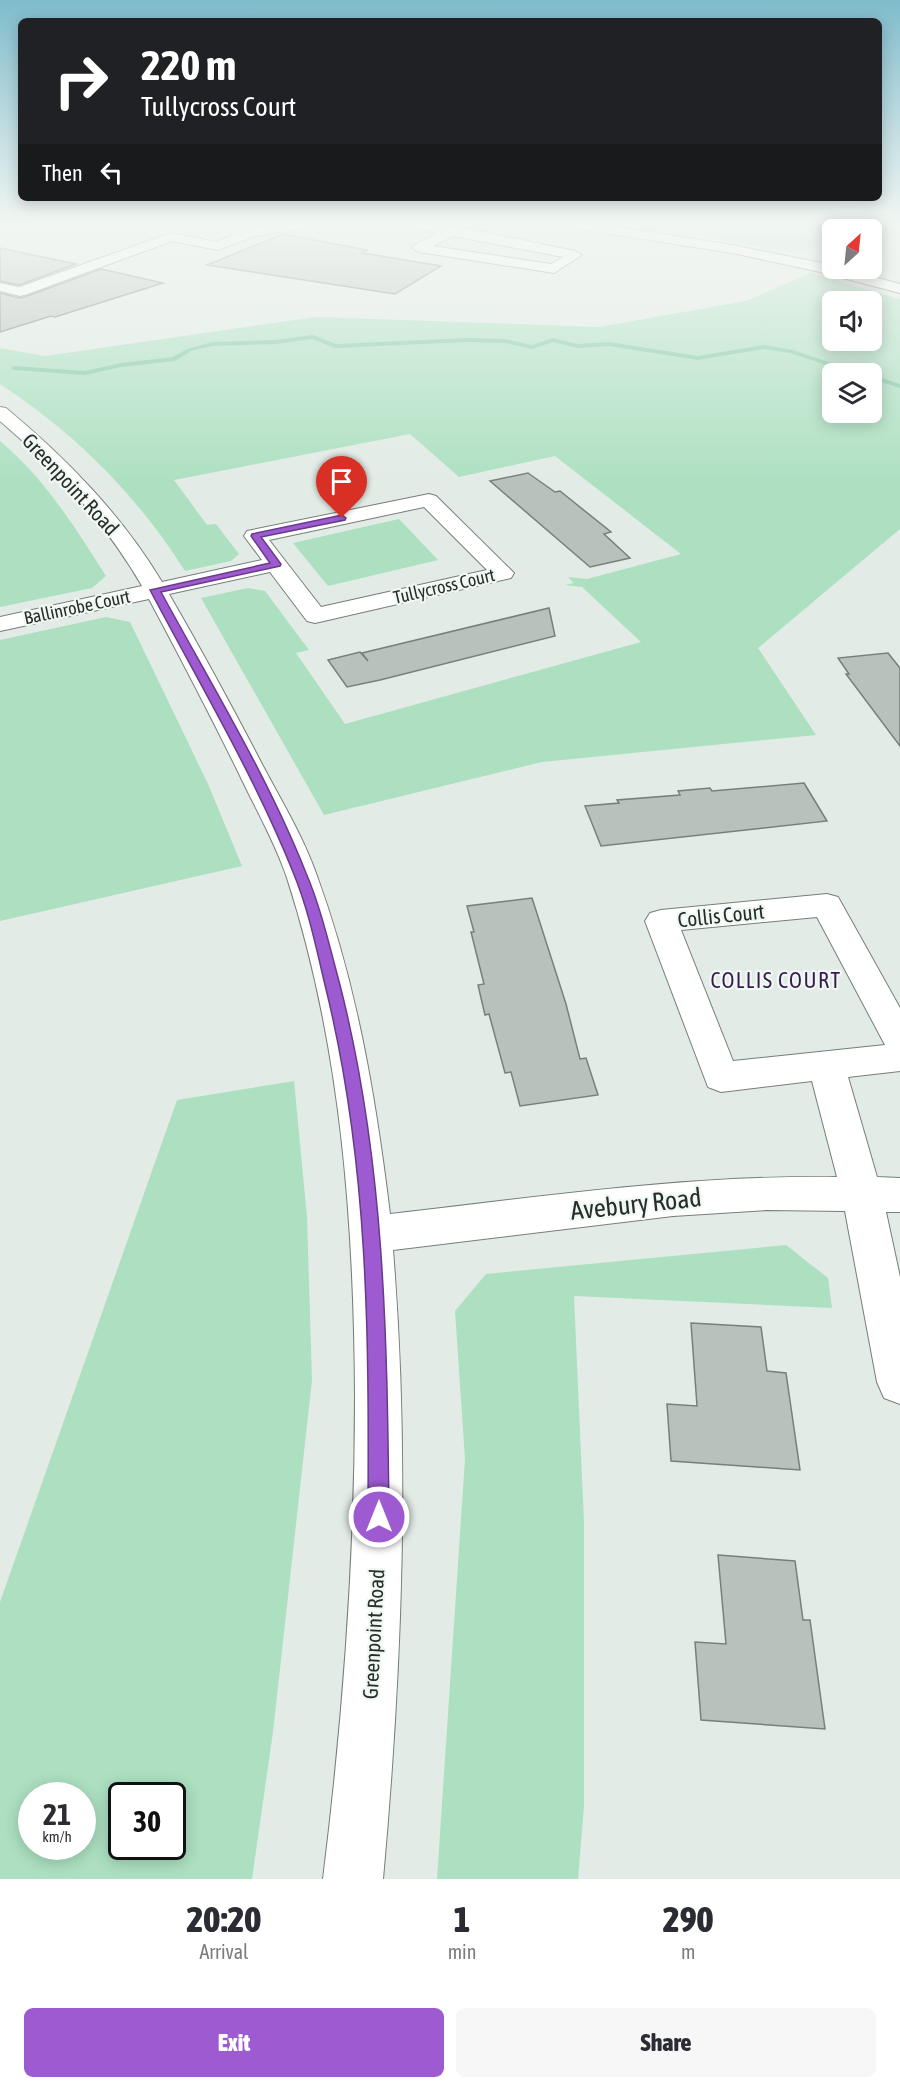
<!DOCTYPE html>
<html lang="en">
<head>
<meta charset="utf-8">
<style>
  :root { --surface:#fff; --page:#f7f7f7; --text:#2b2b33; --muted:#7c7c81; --accent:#9e5bd1 }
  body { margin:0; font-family:"Asap Condensed",sans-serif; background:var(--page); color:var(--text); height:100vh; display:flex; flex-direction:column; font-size:22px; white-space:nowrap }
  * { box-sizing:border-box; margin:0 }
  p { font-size:20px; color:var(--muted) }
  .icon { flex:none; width:33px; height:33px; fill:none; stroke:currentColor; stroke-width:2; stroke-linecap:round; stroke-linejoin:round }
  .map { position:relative; height:1879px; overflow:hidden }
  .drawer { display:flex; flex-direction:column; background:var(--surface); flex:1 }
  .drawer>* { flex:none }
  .hud { position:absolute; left:18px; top:18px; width:864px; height:183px; border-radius:9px; box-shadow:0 3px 15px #0003; background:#202124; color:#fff; overflow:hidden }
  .needle { width:39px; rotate:27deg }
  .controls { position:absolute; left:822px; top:219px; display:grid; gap:12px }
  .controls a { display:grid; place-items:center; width:60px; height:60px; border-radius:9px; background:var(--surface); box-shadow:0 3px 15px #0003; font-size:30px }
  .speed { position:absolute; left:18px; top:1782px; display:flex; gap:12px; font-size:30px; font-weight:700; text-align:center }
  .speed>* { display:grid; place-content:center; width:78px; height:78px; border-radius:50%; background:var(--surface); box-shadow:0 3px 15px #0003; line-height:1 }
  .speed small { font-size:15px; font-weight:400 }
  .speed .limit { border:3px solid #111; border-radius:9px; background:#fff; color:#111 }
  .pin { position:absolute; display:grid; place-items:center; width:51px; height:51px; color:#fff; margin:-62px -26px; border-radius:50% 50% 50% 0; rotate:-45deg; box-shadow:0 0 6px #0007 }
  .pin .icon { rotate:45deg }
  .me { position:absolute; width:66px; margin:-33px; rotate:0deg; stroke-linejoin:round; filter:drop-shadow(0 0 4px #0008) }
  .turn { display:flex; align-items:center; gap:21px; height:126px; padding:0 24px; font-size:27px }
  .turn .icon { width:78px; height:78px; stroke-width:2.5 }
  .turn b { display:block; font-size:42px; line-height:51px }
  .then { display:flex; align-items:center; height:57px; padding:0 24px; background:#0003; gap:12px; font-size:22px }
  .eta { display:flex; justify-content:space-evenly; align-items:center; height:102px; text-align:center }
  .eta b { font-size:36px; font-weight:800; line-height:42px }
  .action { display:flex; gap:12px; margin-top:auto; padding:12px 24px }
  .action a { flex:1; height:69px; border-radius:9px; background:var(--accent); color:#fff; font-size:24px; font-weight:800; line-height:69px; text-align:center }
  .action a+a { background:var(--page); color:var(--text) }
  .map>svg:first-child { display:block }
  .green { fill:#ace0c1; fill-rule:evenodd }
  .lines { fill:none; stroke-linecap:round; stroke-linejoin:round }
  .stream { fill:#81c9a0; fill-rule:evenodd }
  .building { fill:#b8c1bc; stroke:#78807b; stroke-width:1.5 }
  .minor-casing { stroke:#767e79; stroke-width:2 }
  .minor { fill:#fff; fill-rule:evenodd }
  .route { fill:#9e5bd1; stroke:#673b88; stroke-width:1.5 }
  .labels { text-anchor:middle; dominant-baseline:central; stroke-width:4.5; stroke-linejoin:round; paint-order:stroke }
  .far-street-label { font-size:18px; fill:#282c2a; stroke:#eff8f2 }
  .street-label { font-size:21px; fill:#282c2a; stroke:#eff8f2 }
  .neighbourhood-label { font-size:22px; letter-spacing:1.5px; fill:#391951; stroke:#eff8f2 }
  .near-street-label { font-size:26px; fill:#282c2a; stroke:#eff8f2 }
</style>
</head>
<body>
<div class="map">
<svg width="900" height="1879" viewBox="0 0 900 1879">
  <rect width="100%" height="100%" fill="#e2ebe5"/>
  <!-- green -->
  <path class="green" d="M 688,222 L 805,222 L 836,229 L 832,230 L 832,235 L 803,252 L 790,252 L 711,238 Z
    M 810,273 L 900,299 L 900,529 L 758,648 L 816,735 L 542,762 L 324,815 L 201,598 L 248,588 L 265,591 L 309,650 L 296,653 L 345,724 L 641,642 L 582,587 L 565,585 L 574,583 L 568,577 L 587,579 L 681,554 L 555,456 L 459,477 L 410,434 L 174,480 L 207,525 L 216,524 L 239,554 L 231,561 L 185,571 C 137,495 75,433 0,384 L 0,348 L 45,356 L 315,317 L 599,327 L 746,301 ZM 832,302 L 872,302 L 872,340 L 832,340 ZM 832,374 L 872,374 L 872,412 L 832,412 Z
    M 0,441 C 45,479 75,527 106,576 L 92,588 L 0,607 Z
    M 399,519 L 438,560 L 328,586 L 293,543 Z
    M 106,617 L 130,622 L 208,784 L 242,866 L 0,921 L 0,640 Z
    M 294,1081 L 307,1217 L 312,1380 L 273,1732 L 252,1879 L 0,1879 L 0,1602 L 177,1100 ZM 32,1796 L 82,1796 L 82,1846 L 32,1846 ZM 122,1796 L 172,1796 L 172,1846 L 122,1846 Z
    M 786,1245 L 828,1278 L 832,1308 L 574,1296 L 584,1522 L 584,1806 L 578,1879 L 437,1879 L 465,1459 L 455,1311 L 486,1274 Z"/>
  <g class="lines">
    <!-- stream -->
    <path class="stream" d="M 313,335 L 336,344 L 468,338 L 505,339 L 532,345 L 553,338 L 577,344 L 609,342 L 698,356 L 764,345 L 793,350 L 864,374 L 853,374 L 790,353 L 764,349 L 698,360 L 609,346 L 577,348 L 553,342 L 532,349 L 505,343 L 468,342 L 335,348 L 312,339 L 276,344 L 212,346 L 191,351 L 175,361 L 121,367 L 85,375 L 14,370 L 11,368 L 14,366 L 85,371 L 121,363 L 173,357 L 187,349 L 212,342 L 276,340 Z
      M 872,375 L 900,384 L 900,388 L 872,379 Z"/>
  </g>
  <!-- building -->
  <path class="building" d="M 283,234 L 367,250 L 362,253 L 441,266 L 395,294 L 207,265 Z
    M 0,248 L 76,264 L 19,285 L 0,281 Z
    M 101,269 L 163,283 L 55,317 L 51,316 L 0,332 L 0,293 L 19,298 L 25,297 Z
    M 528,473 L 555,492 L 560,491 L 611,532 L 604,534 L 630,558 L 590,567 L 490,481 Z
    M 549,608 L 555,636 L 380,680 L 347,687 L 328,660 L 360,652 L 368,661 L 362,653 Z
    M 888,653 L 900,668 L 900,746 L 846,674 L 849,674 L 838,658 Z
    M 804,783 L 827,821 L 601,846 L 585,806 L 619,803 L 617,800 L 680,795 L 678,791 L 710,788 L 712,791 Z
    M 532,898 L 566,1004 L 580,1059 L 586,1058 L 598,1095 L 520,1106 L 511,1072 L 505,1073 L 489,1014 L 485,1015 L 478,985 L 484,984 L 471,932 L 474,932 L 467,906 Z
    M 691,1323 L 761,1327 L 767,1371 L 786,1373 L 800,1470 L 671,1461 L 667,1404 L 697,1406 Z
    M 718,1555 L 795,1561 L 803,1620 L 810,1620 L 825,1729 L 701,1720 L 695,1642 L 726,1644 Z"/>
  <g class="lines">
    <!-- minor casing -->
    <g class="minor-casing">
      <path id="minor" d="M 0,222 L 24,222 L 18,226 L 0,226 Z
        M 295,222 L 325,222 L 319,226 L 255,236 L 218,250 L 172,241 L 25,295 L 20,296 L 0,291 L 0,283 L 19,287 L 171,233 L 217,242 L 247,229 Z
        M 394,222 C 453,222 516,240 575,251 L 582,255 L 554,273 L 419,252 L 412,248 L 414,245 L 438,233 L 395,225 ZM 453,236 L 563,257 L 551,264 L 433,246 Z
        M 554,222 L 587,222 L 732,245 L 817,262 L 832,266 L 832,268 L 841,268 L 900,284 L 900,293 L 816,271 L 732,253 L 560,226 Z
        M 864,222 L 879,222 L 869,230 L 853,230 Z
        M 0,407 L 6,408 C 67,459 121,514 162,582 L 262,560 L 244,536 L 247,531 L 429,494 L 436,496 L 514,573 L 511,578 L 315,623 L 307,621 L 270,572 L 169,594 C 202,651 233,708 263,766 C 282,802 304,838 317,876 C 357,985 376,1099 390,1214 C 539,1197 687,1175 837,1177 L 812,1081 L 721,1092 L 708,1087 L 645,921 L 650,913 L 661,910 L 827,894 L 838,897 L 900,1008 L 900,1071 L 848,1077 L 877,1177 L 900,1178 L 900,1212 L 886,1212 L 900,1277 L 900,1404 L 884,1398 L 877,1382 L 845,1211 L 767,1210 L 673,1216 L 393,1250 C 410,1459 402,1670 383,1879 L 323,1879 C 343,1719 355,1558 355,1396 C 354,1221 341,1045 287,878 C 276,845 258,813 243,782 C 213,720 181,659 149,599 L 0,631 L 0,617 L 142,586 C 105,522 56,469 0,421 ZM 424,507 L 487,570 L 321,607 L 269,540 ZM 817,917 L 885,1045 L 733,1061 L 681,930 Z"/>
    </g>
    <!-- minor -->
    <use href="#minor" class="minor"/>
  </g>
  <!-- sky -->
  <linearGradient id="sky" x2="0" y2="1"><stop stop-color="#7fbccb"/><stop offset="0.46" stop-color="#f2f6f3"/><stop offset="1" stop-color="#f2f6f3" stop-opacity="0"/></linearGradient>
  <rect width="900" height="485" fill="url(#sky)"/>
  <!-- route -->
  <path class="route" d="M 342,515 L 346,518 L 345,520 L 261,537 L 281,564 L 280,566 L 161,592 C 211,684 267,775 306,873 C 321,908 330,948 340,985 C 385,1162 387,1335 389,1517 L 386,1524 L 379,1527 L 371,1524 L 368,1517 C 369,1335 369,1162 325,985 C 316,947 308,908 293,872 C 254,775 199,683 150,590 L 270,563 L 251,536 L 252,534 Z"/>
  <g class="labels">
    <!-- far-street labels -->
    <g class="far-street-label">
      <text transform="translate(444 586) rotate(-13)">Tullycross Court</text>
      <text transform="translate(77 607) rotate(-12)">Ballinrobe Court</text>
    </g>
    <!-- street labels -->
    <g class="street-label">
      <text transform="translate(71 484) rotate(47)">Greenpoint Road</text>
      <text transform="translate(721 915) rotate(-6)">Collis Court</text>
      <text transform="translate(373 1634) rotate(-87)">Greenpoint Road</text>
    </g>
    <!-- neighbourhood labels -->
    <g class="neighbourhood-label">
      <text x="776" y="980">COLLIS COURT</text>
    </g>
    <!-- near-street labels -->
    <g class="near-street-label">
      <text transform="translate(636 1204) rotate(-6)">Avebury Road</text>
    </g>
  </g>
</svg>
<div class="controls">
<a><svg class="needle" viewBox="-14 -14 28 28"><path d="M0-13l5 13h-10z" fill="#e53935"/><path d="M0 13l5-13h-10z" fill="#7c7c81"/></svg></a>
<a><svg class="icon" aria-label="sound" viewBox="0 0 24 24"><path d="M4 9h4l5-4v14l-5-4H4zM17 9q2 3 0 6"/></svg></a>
<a><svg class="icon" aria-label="layers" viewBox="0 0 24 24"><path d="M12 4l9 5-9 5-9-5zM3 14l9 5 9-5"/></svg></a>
</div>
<div class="speed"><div>21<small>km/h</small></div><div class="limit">30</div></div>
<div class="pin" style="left:342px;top:518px;background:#d93025"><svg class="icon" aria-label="arrive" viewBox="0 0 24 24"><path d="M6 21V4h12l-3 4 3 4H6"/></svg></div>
<svg class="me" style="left:379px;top:1517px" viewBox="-20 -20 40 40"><circle r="17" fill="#9e5bd1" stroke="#fff" stroke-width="3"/><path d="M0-11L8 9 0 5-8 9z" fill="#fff"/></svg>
<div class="hud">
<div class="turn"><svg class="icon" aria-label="right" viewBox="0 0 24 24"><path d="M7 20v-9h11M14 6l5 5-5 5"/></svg><div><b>220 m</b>Tullycross Court</div></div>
<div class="then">Then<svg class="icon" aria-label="left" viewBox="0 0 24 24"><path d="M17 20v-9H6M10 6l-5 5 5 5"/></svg></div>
</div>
</div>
<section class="drawer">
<div class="eta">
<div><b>20:20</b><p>Arrival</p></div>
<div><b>1</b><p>min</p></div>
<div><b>290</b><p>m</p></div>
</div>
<div class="action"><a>Exit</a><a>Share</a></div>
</section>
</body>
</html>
